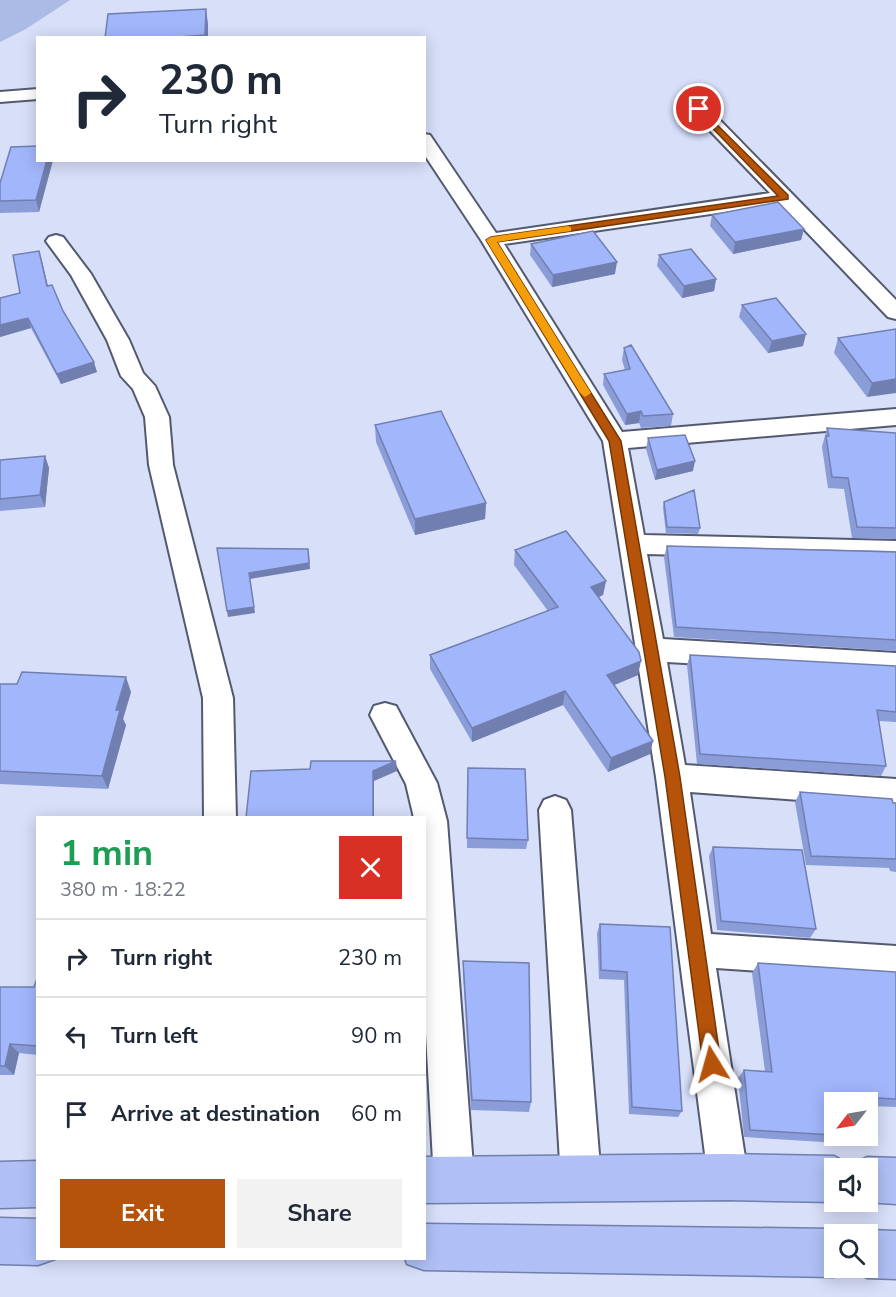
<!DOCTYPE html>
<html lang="en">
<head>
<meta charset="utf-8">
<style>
  :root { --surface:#fff; --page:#f2f2f3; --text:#1f2937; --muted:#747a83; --line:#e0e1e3; --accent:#b45309 }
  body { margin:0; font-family:"Nunito Sans",sans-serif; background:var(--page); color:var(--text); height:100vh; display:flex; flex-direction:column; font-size:22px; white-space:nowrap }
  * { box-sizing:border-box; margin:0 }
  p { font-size:20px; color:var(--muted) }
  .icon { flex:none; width:33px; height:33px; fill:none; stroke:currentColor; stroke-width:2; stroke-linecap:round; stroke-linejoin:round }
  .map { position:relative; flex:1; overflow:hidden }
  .details { position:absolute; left:36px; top:816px; width:390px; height:444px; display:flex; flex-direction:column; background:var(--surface); border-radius:0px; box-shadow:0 3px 15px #0003 }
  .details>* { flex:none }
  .banner { position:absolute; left:36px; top:36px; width:390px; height:126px; border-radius:0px; box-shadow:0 3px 15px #0003; background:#fff; color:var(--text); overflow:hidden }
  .needle { width:39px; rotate:239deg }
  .buttons { position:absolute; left:824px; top:1092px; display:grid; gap:12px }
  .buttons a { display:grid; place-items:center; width:54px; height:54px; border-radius:0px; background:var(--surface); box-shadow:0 3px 15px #0003; font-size:30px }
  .pin { position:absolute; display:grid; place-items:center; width:51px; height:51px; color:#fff; margin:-26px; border:3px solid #fff; border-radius:50%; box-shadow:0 2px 6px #0007 }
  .me { position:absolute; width:66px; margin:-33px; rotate:352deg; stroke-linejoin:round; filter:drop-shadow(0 0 4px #0008) }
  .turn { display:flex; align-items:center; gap:21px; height:126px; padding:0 24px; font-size:27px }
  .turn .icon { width:78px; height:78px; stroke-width:2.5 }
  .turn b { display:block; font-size:42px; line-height:51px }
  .round { display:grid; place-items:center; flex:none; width:63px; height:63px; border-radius:0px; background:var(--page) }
  .summary { display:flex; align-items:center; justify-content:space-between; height:102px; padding:0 24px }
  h1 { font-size:36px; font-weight:700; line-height:45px; color:#1e9e55 }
  .primary-button { display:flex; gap:12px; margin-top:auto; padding:12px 24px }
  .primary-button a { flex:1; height:69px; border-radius:0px; background:var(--accent); color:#fff; font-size:24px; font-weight:700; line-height:69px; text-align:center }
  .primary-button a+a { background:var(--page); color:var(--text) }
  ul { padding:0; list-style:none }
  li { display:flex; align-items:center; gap:18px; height:78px; padding:0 24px; border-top:2px solid var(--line) }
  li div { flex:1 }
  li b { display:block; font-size:22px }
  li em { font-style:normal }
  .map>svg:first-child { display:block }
  .green { fill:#acbae6 }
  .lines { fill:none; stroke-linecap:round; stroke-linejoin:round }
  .minor-casing { stroke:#535a70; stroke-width:4 }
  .trunk-casing { stroke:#717fae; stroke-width:3 }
  .minor { fill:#fff; fill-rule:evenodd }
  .trunk { fill:#b0c0f6; fill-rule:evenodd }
  .wall { fill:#8b9dd8 }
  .shaded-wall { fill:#717fb0 }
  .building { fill:#a2b6fb; stroke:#717fb0; stroke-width:1.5 }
  .route { fill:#b45309; stroke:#753606; stroke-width:1.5 }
  .slow { fill:#f59e0b }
</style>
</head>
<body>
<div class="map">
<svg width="896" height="1297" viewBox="0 0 896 1297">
  <rect width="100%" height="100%" fill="#d7dff9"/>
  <!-- green -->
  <path class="green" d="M 0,0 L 70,0 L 26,29 L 0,42 Z"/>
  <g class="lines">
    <!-- minor casing -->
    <g class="minor-casing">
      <path id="minor" d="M 38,89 L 38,99 L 0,102 L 0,92 Z
        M 699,104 L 705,105 L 896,300 L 896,319 L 888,317 L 780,204 L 504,244 L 622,432 L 896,409 L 896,425 L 628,448 L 644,535 L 896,541 L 896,561 L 647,554 L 663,639 L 896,653 L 896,675 L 667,662 L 685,765 L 896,779 L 896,807 L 690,792 L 711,934 L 896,946 L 896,980 L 716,968 L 748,1177 L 742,1191 L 728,1197 L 714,1191 L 708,1177 L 656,777 L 603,441 L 481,240 L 424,154 L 424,134 L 430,135 L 496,233 L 770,193 L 693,113 L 690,109 L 693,105 Z
        M 56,235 L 63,237 L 91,274 L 129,340 L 143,373 L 155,386 L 169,417 L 173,465 L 233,698 L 236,818 L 204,818 L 203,698 L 149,465 L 145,417 L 133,389 L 121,376 L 107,340 L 71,275 L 46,241 L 49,237 Z
        M 385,703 L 396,706 L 437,783 L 447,821 L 474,1180 L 468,1194 L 454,1200 L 440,1194 L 434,1180 L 424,997 L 424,818 L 414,818 L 406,784 L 370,715 L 374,706 Z
        M 555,796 L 566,800 L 571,810 L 601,1179 L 595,1193 L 581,1199 L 567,1193 L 561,1179 L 539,810 L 544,800 Z"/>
    </g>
    <!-- trunk casing -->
    <g class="trunk-casing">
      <path id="trunk" d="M 728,1154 L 834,1156 L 851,1165 L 867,1157 L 896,1158 L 896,1204 L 864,1202 L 867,1202 L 867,1168 L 834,1168 L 834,1202 L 728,1200 L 424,1203 L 424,1157 Z
        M 38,1161 L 38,1207 L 0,1208 L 0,1162 Z
        M 0,1218 L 38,1219 L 38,1258 L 55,1259 L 38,1265 L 0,1264 Z
        M 424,1224 L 834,1229 L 846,1234 L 834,1234 L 834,1268 L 867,1268 L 867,1234 L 857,1234 L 867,1230 L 896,1231 L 896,1279 L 867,1278 L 850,1270 L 834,1277 L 424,1270 L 407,1264 L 405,1258 L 424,1258 Z"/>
    </g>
    <!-- minor -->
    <use href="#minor" class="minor"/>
    <!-- trunk -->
    <use href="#trunk" class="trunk"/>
  </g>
  <!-- wall -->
  <path class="wall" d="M 206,9 L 208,25 L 208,38 L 105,38 Z
    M 38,160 L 53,160 L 39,212 L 0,213 L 0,183 Z
    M 712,215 L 804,229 L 801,240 L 733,254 L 710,226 Z
    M 531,244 L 615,274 L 552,287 L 530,255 Z
    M 659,255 L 716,279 L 714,291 L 682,298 L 657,266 Z
    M 42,261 L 48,286 L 63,311 L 97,372 L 61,384 L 31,328 L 0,337 L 20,293 Z
    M 742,305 L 803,346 L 768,353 L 739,317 Z
    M 896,329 L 867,397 L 834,353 L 838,338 Z
    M 624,348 L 673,414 L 671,426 L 641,428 L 639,423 L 625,425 L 603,385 L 604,374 L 625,370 L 622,360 Z
    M 375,425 L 486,503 L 485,519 L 415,535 L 376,442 Z
    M 827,428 L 896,433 L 896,539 L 852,538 L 844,489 L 828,488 L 822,447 Z
    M 648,438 L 693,471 L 655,480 L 646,449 Z
    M 45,456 L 49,468 L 45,507 L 0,511 L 0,460 Z
    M 664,502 L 700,528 L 698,534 L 666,533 L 663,508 Z
    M 667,546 L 896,551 L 896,651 L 674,637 L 664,557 Z
    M 515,550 L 606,581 L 603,595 L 599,597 L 638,675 L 614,685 L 650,754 L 608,772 L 563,705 L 472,742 L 430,669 L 430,655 L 548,611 L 514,565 Z
    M 690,655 L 896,666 L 896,722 L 879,721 L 886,766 L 881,776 L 697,764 L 687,665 Z
    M 0,684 L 17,684 L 131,692 L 123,719 L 126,725 L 108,789 L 0,784 Z
    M 468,768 L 528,840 L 526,849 L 467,848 Z
    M 800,792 L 896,803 L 896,872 L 890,871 L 889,868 L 806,865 L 795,802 Z
    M 713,847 L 816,929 L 810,938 L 717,930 L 709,856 Z
    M 600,924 L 670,927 L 682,1111 L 678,1117 L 629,1114 L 624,980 L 599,979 L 597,933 Z
    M 463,961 L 531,1102 L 529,1112 L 471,1110 L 463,973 Z
    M 758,963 L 896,972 L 896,1107 L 867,1106 L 867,1102 L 834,1102 L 834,1136 L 847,1136 L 839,1143 L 744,1137 L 738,1078 L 744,1070 L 765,1071 L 752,973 Z
    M 38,976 L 38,1055 L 19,1053 L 14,1075 L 0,1075 L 0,987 L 34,987 Z"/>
  <!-- shaded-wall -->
  <path class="shaded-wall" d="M 206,9 L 208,25 L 208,38 L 205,38 L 205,35 Z
    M 47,160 L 53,160 L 39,212 L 36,200 Z
    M 804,229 L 801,240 L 733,254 L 735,242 Z
    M 39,251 L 42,261 L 50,297 L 47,286 Z
    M 617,262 L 615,274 L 552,287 L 553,275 Z
    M 716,279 L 714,291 L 682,298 L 684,286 Z
    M 28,318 L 31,328 L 0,337 L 0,325 Z
    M 806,334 L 803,346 L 768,353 L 772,341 Z
    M 94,362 L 97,372 L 61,384 L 57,374 Z
    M 896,379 L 896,393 L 867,397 L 872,383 Z
    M 641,411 L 639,423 L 625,425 L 627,414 Z
    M 45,456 L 49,468 L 45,507 L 40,495 Z
    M 695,461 L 693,471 L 655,480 L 657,470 Z
    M 486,503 L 485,519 L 415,535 L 415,519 Z
    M 309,554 L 310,569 L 250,579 L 255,613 L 228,617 L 227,611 L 249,573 Z
    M 606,581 L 603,595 L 589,601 L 591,587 Z
    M 641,661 L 638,675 L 605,689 L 607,675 Z
    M 126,677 L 131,692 L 123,719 L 126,725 L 108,789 L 102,776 L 116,710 Z
    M 565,691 L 563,705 L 472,742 L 472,728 Z
    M 653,741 L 650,754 L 608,772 L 611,758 Z
    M 396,761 L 397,771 L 374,781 L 374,818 L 373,818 L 373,771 Z
    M 10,1044 L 19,1053 L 14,1075 L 5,1066 Z"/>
  <!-- building -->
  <path class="building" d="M 206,9 L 205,35 L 165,38 L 105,38 L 108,14 Z
    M 38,146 L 38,160 L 47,160 L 36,200 L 0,201 L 0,183 L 11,147 Z
    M 778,202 L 804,229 L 735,242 L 712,215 Z
    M 593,231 L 617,262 L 553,275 L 531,244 Z
    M 691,249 L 716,279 L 684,286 L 659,255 Z
    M 39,251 L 47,286 L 52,285 L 63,311 L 94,362 L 57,374 L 28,318 L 0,325 L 0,298 L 20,293 L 13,255 Z
    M 776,298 L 806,334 L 772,341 L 742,305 Z
    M 896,329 L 896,379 L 872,383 L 838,338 Z
    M 631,345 L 673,414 L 643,416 L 641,411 L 627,414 L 604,374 L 630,369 L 624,348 Z
    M 441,411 L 486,503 L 415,519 L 375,425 Z
    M 827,428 L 896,433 L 896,528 L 857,527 L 848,478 L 832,477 L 826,436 L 829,436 Z
    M 685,435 L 695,461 L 657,470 L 648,438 Z
    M 45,456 L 40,495 L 0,499 L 0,460 Z
    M 694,490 L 700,528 L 667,527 L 664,502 Z
    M 566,531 L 606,581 L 591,587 L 639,652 L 641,661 L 607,675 L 653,741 L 611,758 L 565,691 L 472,728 L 430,655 L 558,607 L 515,550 Z
    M 667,546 L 896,552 L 896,640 L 676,627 Z
    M 217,548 L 308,549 L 309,563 L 249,573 L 254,607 L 227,611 Z
    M 690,655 L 896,666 L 896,712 L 877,710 L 886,766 L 700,754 Z
    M 22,672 L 126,677 L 116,710 L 120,710 L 102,776 L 0,771 L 0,684 L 17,684 Z
    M 311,761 L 396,761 L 373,771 L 373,818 L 246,818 L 251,771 L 310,769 Z
    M 468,768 L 525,769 L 528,840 L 467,838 Z
    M 800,792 L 892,799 L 893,803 L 896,803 L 896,860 L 896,859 L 811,856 Z
    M 713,847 L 802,850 L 816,929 L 721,921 Z
    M 600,924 L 670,927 L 682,1111 L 632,1107 L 627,972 L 601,970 Z
    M 463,961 L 529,963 L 531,1102 L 472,1100 Z
    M 758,963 L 896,972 L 896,1099 L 841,1096 L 842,1102 L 834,1102 L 834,1135 L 750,1130 L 744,1070 L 772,1072 Z
    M 38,976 L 38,1046 L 10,1044 L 5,1066 L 0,1066 L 0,987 L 34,987 Z"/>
  <!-- route -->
  <path class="route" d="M 699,107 L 788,195 L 788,199 L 497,242 L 621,441 L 680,777 L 721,1064 L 718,1070 L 712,1072 L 706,1070 L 703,1064 L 665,777 L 609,441 L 486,240 L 491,237 L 778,196 L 696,111 L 695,109 Z"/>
  <!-- slow -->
  <path class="slow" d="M 568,226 L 571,227 L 571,231 L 497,242 L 591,393 L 585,397 L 580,393 L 486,240 L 491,237 Z"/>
</svg>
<div class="buttons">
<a><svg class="needle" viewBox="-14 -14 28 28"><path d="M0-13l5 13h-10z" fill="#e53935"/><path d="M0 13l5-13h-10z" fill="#747a83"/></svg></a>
<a><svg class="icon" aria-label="sound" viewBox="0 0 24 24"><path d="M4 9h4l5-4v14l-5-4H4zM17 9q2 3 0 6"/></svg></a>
<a><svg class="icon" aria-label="search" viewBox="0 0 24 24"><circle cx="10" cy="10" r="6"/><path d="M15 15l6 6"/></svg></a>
</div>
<div class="pin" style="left:699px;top:109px;background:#d93025"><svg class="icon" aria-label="arrive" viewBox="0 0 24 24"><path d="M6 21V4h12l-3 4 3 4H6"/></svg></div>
<svg class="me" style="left:712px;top:1064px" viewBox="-20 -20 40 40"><path d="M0-17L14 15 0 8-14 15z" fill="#b45309" stroke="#fff" stroke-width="4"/></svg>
<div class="banner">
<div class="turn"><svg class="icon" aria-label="right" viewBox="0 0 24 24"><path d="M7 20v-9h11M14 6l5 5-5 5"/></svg><div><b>230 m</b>Turn right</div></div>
</div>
<section class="details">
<div class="summary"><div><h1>1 min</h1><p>380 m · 18:22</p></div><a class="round" style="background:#d93025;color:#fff"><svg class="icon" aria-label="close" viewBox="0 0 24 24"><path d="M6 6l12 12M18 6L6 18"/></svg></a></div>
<ul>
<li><svg class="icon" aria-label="right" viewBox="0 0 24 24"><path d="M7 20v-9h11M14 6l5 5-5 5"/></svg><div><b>Turn right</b></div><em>230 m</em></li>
<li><svg class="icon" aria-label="left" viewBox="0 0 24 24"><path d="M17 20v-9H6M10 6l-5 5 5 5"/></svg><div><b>Turn left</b></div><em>90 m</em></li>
<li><svg class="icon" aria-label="arrive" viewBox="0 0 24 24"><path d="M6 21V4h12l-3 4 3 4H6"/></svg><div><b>Arrive at destination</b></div><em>60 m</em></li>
</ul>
<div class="primary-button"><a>Exit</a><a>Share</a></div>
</section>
</div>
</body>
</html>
